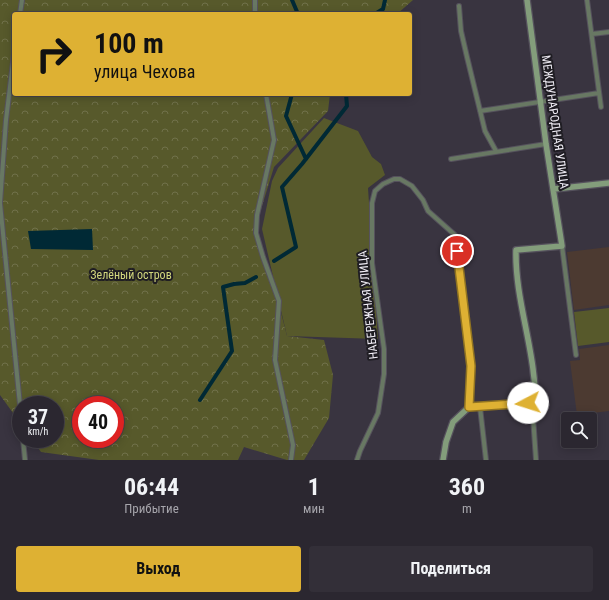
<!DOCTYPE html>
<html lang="ru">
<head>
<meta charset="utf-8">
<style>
  :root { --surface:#2b2730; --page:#332f38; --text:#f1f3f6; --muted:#a6a5ab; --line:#47444c; --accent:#deb133 }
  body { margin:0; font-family:"Roboto Condensed",sans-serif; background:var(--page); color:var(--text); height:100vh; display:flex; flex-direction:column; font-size:15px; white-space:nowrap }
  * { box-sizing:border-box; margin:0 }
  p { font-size:13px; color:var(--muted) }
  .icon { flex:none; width:22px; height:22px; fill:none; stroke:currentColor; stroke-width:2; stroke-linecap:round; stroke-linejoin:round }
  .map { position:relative; height:460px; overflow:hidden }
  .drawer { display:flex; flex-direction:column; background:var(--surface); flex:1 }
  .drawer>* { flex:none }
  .hud { position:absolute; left:12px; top:12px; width:400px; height:84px; border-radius:4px; box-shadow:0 2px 10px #0003,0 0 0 1px var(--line); background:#deb133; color:#111; overflow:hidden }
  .controls { position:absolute; left:561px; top:412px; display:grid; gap:8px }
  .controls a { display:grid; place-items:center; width:36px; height:36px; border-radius:4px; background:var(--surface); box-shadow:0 2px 10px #0003,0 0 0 1px var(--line); font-size:20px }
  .speed { position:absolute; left:12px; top:396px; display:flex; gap:8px; font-size:20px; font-weight:700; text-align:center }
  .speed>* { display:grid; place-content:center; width:52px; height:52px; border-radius:50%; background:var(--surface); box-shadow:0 2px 10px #0003,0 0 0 1px var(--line); line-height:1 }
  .speed small { font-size:10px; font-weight:400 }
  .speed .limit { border:6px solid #d22; background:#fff; color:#111 }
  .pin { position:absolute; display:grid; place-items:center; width:34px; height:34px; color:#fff; margin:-17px; border:2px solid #fff; border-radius:50%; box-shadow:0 1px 4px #0007 }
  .me { position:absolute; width:44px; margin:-22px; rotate:265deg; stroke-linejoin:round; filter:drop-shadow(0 0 3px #0008) }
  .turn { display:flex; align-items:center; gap:14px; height:84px; padding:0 16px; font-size:18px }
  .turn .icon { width:52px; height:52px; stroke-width:2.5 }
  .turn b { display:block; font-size:28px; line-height:34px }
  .eta { display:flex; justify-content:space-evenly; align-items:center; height:68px; text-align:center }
  .eta b { font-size:24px; font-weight:700; line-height:28px }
  .primary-button { display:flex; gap:8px; margin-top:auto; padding:8px 16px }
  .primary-button a { flex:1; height:46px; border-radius:4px; background:var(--accent); color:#111; font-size:16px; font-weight:700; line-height:46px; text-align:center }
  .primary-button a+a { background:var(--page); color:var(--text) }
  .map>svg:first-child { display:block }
  .education { fill:#4c3a31 }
  .grass { fill:#57592b }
  .park { fill:url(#park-crowns); fill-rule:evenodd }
  .water { fill:#002935 }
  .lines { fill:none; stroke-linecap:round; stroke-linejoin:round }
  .canal { stroke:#002935; stroke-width:4 }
  .street-casing { stroke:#56525d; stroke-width:6 }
  .secondary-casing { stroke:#56525d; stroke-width:8 }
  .street { stroke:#687863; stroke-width:4 }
  .secondary { stroke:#839d7b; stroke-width:5.5 }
  .route-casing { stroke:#907321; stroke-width:10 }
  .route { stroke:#deb133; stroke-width:7 }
  .labels { text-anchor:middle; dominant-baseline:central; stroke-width:4; stroke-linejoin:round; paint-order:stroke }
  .street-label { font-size:12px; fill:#f1eef6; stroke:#1f1d23 }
  .park-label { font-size:12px; fill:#d2d77d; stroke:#1f1d23 }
</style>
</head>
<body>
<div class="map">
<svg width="609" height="460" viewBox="0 0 609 460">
  <defs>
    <pattern id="park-crowns" width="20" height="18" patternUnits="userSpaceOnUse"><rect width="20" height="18" fill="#57592b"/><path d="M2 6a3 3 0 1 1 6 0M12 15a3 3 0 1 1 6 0" fill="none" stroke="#70714a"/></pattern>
  </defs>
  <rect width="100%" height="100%" fill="#393440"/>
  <!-- education -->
  <path class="education" d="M 609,247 L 609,305 L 574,310 L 567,252 Z
    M 609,345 L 609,411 L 577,415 L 570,361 L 580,360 L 579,349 Z"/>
  <!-- grass -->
  <path class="grass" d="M 324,118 L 358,131 L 372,157 L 381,164 L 385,175 L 368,188 L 378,339 L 287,336 L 262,229 L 272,181 L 278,168 Z
    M 609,308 L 609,342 L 578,346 L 574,312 Z"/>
  <!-- park -->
  <path class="park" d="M 0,0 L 413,0 L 397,14 L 14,14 L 14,94 L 330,94 L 328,111 L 274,167 L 254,232 L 277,297 L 287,336 L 324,340 L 333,375 L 329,418 L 304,460 L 287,460 L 244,447 L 238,460 L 99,460 L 41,452 L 32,439 L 55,439 L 55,405 L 21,405 L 21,424 L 0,395 ZM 81,405 L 115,405 L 115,439 L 81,439 Z"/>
  <!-- water -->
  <path class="water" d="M 92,229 L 93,250 L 31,249 L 28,231 Z"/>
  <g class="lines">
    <!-- canal -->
    <path class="canal" d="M 292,0 L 298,14
      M 375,14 L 383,9 L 385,0
      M 292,94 L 286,116 L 306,159
      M 274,261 L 296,247 L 282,187 L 302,164 L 347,106 L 346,94
      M 200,400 L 232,351 L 223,287 L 234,284 L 245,283 L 256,277"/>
    <!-- street casing -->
    <g class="street-casing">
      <path id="street" d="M 587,0 L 601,107
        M 459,6 L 461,31 L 467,57 L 485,131 L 496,151
        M 20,14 L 22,0
        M 255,14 L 255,0
        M 592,34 L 609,32
        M 266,94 L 274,140 L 257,215 L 256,233 L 263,257 L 279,301 L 275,360 L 293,445 L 291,460
        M 480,111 L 599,93
        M 451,159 L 546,144
        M 0,203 L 21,415
        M 0,203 L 6,120 L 14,54
        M 562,246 L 576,355
        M 532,402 L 536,460
        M 480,407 L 486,460
        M 23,439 L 25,460
        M 357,460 L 360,451 L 378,413 L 384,374 L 384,349 L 372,263 L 372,203 L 375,191 L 383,184 L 394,179 L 400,179 L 412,186 L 423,200 L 428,211 L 455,235 L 471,366 L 469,407"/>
    </g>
    <!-- secondary casing -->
    <g class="secondary-casing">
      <path id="secondary" d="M 554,189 L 609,183
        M 443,460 L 446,442 L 453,422 L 469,407 L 528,403 L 532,402 C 537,392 534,380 533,369 C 528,330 515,290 516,250 L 562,246 L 546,144 L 527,0"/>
    </g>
    <!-- street -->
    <use href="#street" class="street"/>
    <!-- secondary -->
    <use href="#secondary" class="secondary"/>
  </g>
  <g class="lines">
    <!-- route casing -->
    <g class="route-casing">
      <path id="route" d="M 457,251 L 471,366 L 469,407 L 528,403"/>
    </g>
    <!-- route -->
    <use href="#route" class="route"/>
  </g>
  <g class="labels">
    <!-- street labels -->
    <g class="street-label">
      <text transform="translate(555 122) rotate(82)">МЕЖДУНАРОДНАЯ УЛИЦА</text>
      <text transform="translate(368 305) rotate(-96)">НАБЕРЕЖНАЯ УЛИЦА</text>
    </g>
    <!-- park labels -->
    <g class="park-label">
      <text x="131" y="275">Зелёный остров</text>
    </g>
  </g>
</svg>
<div class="controls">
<a><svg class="icon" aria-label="search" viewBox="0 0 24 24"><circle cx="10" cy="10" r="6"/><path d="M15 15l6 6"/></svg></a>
</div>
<div class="speed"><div>37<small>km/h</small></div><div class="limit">40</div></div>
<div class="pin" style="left:457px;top:251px;background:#d93025"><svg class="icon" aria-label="arrive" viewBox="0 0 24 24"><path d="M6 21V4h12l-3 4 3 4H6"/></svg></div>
<svg class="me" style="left:528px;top:403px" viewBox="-20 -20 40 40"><circle r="19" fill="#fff"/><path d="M0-13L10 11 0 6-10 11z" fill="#deb133"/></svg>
<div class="hud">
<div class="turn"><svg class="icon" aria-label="right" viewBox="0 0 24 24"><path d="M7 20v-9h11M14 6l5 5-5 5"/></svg><div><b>100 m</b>улица Чехова</div></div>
</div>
</div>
<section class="drawer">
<div class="eta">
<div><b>06:44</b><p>Прибытие</p></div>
<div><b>1</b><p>мин</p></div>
<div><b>360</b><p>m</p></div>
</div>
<div class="primary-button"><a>Выход</a><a>Поделиться</a></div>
</section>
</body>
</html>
